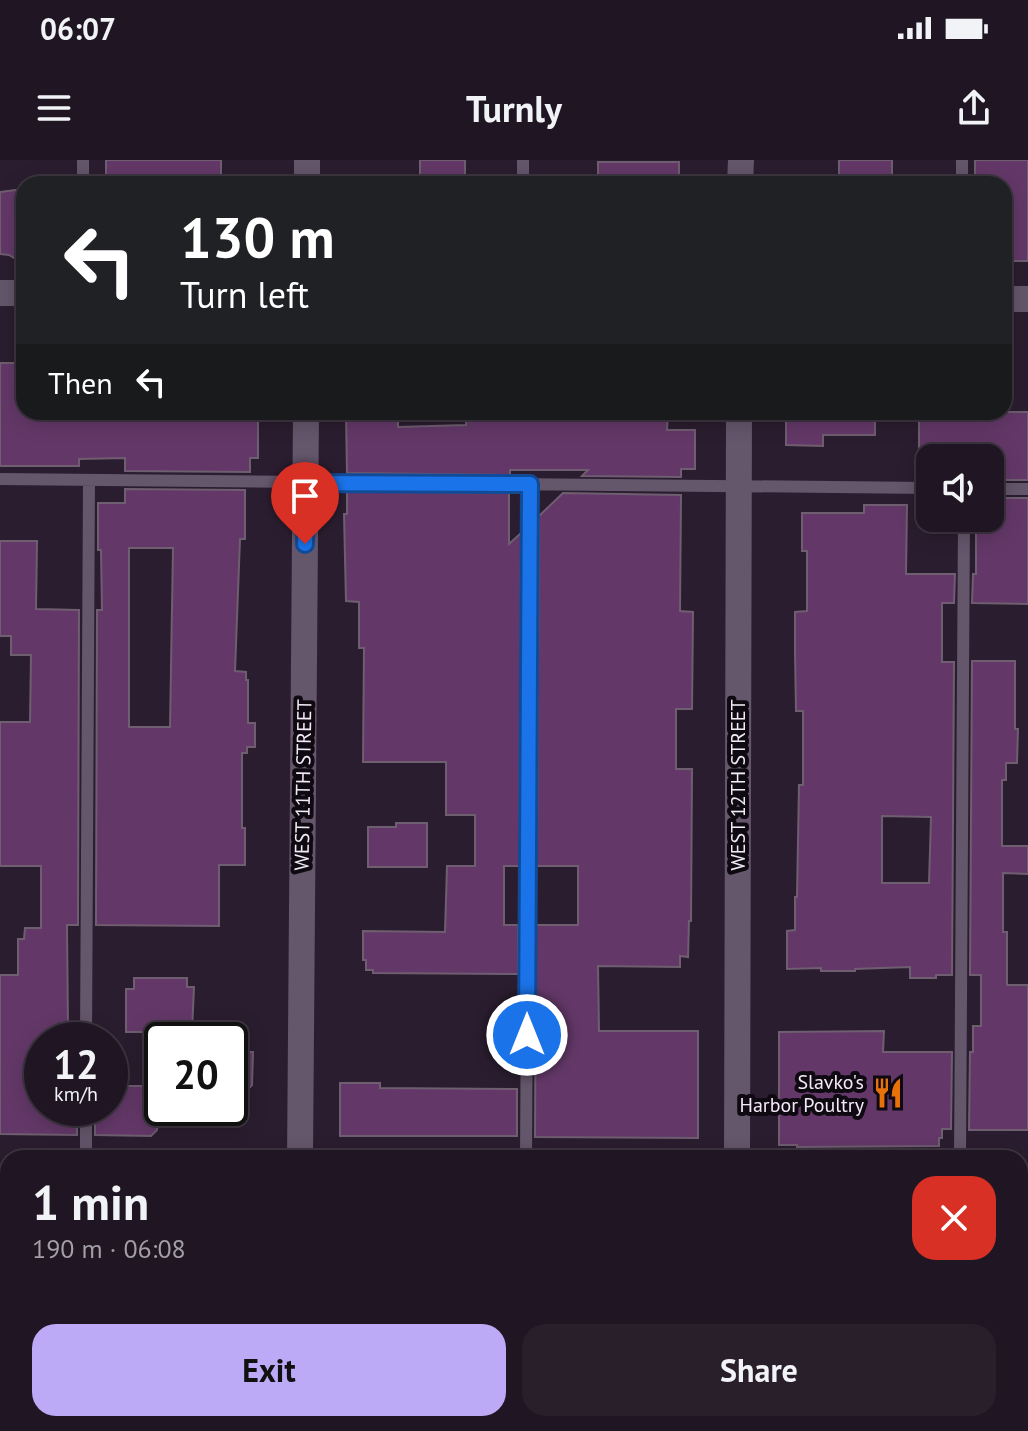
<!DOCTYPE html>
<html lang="en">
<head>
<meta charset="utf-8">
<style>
  :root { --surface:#201623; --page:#281f2b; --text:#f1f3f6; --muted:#a29fa6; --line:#3d3541; --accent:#bcaaf6 }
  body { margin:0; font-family:"PT Sans",sans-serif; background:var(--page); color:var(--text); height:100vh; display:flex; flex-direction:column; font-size:30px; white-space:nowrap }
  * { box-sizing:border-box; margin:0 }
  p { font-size:26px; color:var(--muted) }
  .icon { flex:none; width:44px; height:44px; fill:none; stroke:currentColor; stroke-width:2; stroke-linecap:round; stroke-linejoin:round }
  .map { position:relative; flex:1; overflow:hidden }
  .details { position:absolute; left:0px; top:990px; width:1028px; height:282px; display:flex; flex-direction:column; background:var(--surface); border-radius:24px 24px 0 0; box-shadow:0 4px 20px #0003,0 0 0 2px var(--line) }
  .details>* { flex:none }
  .guide { position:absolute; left:16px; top:16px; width:996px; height:244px; border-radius:24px; box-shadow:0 4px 20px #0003,0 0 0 2px var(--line); background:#202124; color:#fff; overflow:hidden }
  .controls { position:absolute; left:916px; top:284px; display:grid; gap:16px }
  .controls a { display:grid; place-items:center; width:88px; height:88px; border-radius:16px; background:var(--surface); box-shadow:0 4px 20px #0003,0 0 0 2px var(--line); font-size:40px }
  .speed { position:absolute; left:24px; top:862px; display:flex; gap:16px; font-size:40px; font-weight:700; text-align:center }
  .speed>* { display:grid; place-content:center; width:104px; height:104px; border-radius:50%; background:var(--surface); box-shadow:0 4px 20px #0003,0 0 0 2px var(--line); line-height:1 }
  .speed small { font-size:20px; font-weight:400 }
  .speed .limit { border:4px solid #111; border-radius:12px; background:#fff; color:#111 }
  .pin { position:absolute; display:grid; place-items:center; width:68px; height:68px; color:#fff; margin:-82px -34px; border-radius:50% 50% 50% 0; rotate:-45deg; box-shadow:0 0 8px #0007 }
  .pin .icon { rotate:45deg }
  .me { position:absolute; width:88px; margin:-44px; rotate:0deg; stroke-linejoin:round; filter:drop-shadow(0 0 6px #0008) }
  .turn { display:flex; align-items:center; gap:28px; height:168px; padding:0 32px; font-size:36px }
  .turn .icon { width:104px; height:104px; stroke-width:2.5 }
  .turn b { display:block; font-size:56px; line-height:68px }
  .then { display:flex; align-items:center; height:76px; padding:0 32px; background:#0003; gap:16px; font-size:30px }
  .round { display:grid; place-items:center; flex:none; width:84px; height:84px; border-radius:24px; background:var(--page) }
  .head { display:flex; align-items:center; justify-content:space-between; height:136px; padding:0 32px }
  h1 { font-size:48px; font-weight:800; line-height:60px }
  .button { display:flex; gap:16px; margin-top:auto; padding:16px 32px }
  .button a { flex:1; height:92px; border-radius:24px; background:var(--accent); color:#111; font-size:32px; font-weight:800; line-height:92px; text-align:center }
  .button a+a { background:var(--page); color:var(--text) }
  .status { display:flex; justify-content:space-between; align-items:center; height:56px; padding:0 40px; background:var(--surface); direction:ltr }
  .status svg { height:22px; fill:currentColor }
  header { display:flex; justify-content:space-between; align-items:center; height:104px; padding:0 32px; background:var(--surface); font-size:36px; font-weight:800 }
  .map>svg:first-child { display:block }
  .building { fill:#633868; stroke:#6f5d70; stroke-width:2; fill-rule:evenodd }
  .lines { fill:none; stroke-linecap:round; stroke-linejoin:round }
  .service { stroke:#64566b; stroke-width:12 }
  .minor { stroke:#64566b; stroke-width:26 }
  .tertiary { stroke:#64566b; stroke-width:32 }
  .secondary { stroke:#806555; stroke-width:36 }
  .route-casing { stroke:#114b97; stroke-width:20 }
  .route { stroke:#1a73e8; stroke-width:14 }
  .labels { text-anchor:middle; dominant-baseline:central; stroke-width:8; stroke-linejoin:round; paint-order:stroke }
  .street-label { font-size:20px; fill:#f3eaf7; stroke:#0f0a12 }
  .poi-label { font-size:20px; fill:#f3eaf7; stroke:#0f0a12; text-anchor:end }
</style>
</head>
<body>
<div class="status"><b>06:07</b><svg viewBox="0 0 49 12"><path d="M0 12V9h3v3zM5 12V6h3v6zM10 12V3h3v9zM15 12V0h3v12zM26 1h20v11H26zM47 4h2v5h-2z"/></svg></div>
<header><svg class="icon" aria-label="menu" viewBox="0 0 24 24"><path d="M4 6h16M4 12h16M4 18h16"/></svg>Turnly<svg class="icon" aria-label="share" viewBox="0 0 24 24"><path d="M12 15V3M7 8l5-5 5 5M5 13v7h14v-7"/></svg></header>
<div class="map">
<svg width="1028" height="1271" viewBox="0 0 1028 1271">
  <rect width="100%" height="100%" fill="#2a1d2f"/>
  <!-- building -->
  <path class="building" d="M 106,0 L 221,0 L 221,24 L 106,24 Z
    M 420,0 L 465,0 L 465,24 L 420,24 Z
    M 839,0 L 892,0 L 892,24 L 839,24 Z
    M 975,0 L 1028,0 L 1028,101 L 1004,101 L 1004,24 L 975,24 Z
    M 598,2 L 679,2 L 679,24 L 598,24 Z
    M 24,29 L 24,104 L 9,95 L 0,94 L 0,32 Z
    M 0,203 L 21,203 L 22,252 L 252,252 L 252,259 L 258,259 L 258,298 L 250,298 L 250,312 L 125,311 L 125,298 L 79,299 L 79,306 L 0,306 Z
    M 346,252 L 398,252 L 398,267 L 466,265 L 467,252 L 576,252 L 576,259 L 642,259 L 642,252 L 668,252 L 667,270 L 695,270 L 695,309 L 681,309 L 681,317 L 582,316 L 588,310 L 510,310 L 510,315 L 347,313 Z
    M 786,252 L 875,252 L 875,275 L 823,275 L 823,286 L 786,285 Z
    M 919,252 L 1028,252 L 1028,320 L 990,320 L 990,298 L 919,298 Z
    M 125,329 L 245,330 L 245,379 L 240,379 L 235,511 L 246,512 L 246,520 L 248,520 L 248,563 L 255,563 L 255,587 L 247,587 L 247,593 L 242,593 L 242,668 L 245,668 L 245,705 L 219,705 L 219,766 L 96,765 L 97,450 L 102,450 L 101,390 L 98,390 L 98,343 L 125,343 ZM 129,388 L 173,388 L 170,567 L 129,567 Z
    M 347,331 L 509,333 L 509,384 L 521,373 L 519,706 L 504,706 L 504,765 L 518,765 L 518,814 L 373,813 L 373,810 L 366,810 L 366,800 L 363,800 L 363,771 L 445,772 L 447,706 L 475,706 L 475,655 L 446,655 L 446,602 L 363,602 L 364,488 L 359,488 L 359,442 L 346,441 L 344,354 L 347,354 Z
    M 563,333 L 681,335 L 680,451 L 693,452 L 692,549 L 676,549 L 676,609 L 692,609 L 691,761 L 689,761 L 688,797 L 680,796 L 680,807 L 598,806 L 599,871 L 698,871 L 698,978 L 535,977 L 536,765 L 578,765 L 578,706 L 537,706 L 539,356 Z
    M 990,338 L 1028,338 L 1028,444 L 972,443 L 973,414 L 976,414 L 976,358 L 990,358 Z
    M 864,345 L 907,345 L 906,414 L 955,414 L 954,443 L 942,443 L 942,502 L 954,502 L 952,815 L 936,815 L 936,818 L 910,818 L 910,807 L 855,809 L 855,811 L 821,811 L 821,808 L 787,809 L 787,771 L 795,770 L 795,737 L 797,737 L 799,625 L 803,625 L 803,551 L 796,551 L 795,492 L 795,452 L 807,451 L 807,391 L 802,391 L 802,353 L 864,353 ZM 882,656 L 931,657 L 929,723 L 882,723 Z
    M 0,381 L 37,381 L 36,449 L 79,450 L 78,765 L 67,765 L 68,868 L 54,868 L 54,880 L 42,880 L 42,948 L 77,948 L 77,975 L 0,974 L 0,815 L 18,815 L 18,779 L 24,779 L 25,768 L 41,768 L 41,706 L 0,706 L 0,562 L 30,562 L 31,495 L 11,495 L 11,476 L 0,476 Z
    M 972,501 L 1015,501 L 1015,569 L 1018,569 L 1017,603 L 1006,603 L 1006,620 L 1002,620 L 1002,686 L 1028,686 L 1028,714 L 1003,713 L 1003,772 L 1007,772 L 1007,825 L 1028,825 L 1028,970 L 969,970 L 970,892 L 973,892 L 973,866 L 981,866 L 981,815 L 970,815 Z
    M 396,663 L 427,663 L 427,707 L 368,707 L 368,667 L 396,667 Z
    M 134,818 L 187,818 L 187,827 L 194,827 L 192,872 L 126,872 L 126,829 L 134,829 Z
    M 884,871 L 883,892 L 952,892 L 951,969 L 942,969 L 942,978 L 939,978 L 939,986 L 797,987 L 797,985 L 779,985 L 779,872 Z
    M 230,892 L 253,892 L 252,925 L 230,948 Z
    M 340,923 L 380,923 L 380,928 L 517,929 L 517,976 L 340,976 Z
    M 110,926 L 153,926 L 160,933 L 157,970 L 151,976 L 95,975 L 95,948 L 110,948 Z"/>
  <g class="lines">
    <!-- service -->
    <path class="service" d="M 83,24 L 83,0
      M 523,24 L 523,0
      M 962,24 L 962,0
      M 0,319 L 930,328
      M 990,329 L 1028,329
      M 86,880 L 89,320
      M 86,998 L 86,948
      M 526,998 L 530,324
      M 960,998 L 964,358
      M 1020,1227 L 1028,1227
      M 525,1264 L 525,1271
      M 685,1264 L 688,1266 L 733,1268
      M 955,1264 L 955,1271
      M 143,1271 L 143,1264"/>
    <!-- minor -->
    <path class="minor" d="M 307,24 L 307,0
      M 740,24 L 741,0
      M 0,133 L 24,133
      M 1004,139 L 1028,139
      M 300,998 L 306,252
      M 737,998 L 739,252
      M 300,1264 L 300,1271"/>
    <!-- tertiary -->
    <path class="tertiary" d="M 736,1264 L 736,1271"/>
    <!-- secondary -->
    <path class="secondary" d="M 0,1023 L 8,1023
      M 1020,1026 L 1028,1026"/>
  </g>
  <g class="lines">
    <!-- route casing -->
    <g class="route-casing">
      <path id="route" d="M 305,384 L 306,323 L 530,324 L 527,875"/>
    </g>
    <!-- route -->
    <use href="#route" class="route"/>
  </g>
  <!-- icons -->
  <defs>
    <g id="restaurant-bare" transform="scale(2.4)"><path d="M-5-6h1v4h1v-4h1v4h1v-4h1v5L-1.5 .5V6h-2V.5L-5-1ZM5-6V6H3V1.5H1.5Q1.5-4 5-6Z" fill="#e8710a" stroke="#0f0a12" stroke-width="2.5" paint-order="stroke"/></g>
  </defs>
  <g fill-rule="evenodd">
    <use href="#restaurant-bare" x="888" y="933"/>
  </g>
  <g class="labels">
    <!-- street labels -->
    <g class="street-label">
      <text transform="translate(303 625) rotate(-89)">WEST 11TH STREET</text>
      <text transform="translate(738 625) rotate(-90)">WEST 12TH STREET</text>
    </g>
    <!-- poi labels -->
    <g class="poi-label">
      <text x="864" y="922">Slavko's<tspan x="864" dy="23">Harbor Poultry</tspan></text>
    </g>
  </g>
</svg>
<div class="controls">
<a><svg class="icon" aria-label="sound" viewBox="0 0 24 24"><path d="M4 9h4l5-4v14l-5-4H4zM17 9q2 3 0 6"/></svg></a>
</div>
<div class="speed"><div>12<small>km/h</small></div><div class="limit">20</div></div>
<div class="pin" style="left:305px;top:384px;background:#d93025"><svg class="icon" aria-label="arrive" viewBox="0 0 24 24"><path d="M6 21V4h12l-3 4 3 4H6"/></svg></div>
<svg class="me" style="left:527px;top:875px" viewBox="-20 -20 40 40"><circle r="17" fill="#1a73e8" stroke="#fff" stroke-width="3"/><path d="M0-11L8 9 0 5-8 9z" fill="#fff"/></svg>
<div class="guide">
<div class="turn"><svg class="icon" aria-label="left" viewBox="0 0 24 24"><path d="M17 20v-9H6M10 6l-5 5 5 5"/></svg><div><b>130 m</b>Turn left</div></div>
<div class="then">Then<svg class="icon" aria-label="left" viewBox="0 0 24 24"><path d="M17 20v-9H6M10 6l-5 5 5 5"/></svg></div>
</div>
<section class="details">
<div class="head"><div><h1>1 min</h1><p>190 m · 06:08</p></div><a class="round" style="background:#d93025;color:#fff"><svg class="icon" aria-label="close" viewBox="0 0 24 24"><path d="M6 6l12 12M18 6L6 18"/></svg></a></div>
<div class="button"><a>Exit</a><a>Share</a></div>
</section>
</div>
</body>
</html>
